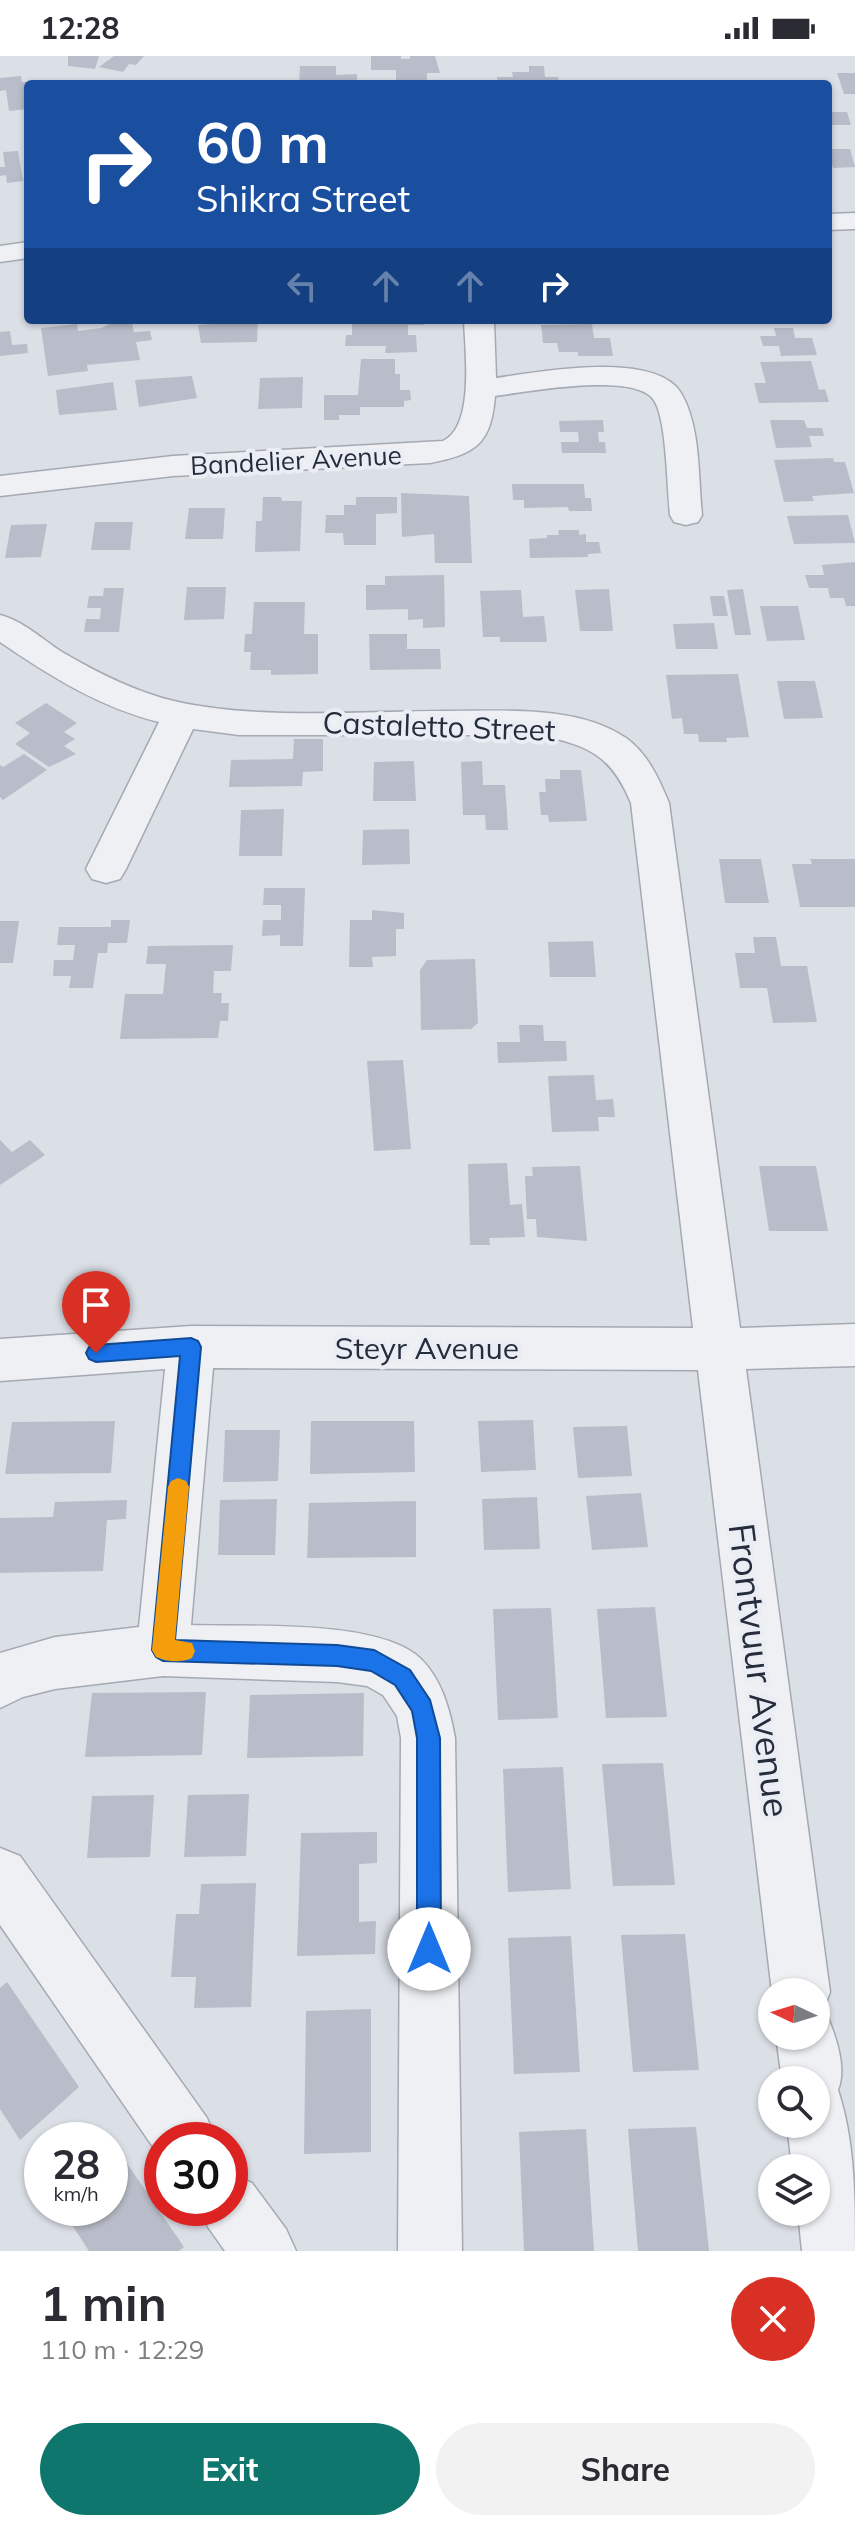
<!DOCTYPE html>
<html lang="en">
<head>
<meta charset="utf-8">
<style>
  :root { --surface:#fff; --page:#f2f2f3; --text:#2b2b33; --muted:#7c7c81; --accent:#0f766e }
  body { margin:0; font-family:Mulish,sans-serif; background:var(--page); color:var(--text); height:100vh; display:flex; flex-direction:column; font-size:30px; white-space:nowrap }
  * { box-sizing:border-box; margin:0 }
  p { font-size:26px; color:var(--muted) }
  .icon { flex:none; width:44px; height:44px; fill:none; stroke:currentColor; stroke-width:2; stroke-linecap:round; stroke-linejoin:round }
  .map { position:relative; height:2195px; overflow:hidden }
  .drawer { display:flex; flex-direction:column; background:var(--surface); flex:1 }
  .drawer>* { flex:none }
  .hud { position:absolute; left:24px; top:24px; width:808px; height:244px; border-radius:8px; box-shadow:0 2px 6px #0004; background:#1a4fa0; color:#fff; overflow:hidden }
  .needle { width:52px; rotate:274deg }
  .buttons { position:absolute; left:758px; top:1922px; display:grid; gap:16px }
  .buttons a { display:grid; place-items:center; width:72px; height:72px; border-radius:50%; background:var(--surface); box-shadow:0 2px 6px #0004; font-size:40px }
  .speed { position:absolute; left:24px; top:2066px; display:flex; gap:16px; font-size:40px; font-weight:700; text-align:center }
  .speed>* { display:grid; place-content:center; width:104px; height:104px; border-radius:50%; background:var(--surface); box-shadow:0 2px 6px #0004; line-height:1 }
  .speed small { font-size:20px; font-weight:400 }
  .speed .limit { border:12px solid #d22; background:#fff; color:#111 }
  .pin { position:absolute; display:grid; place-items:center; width:68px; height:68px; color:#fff; margin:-82px -34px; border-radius:50% 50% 50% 0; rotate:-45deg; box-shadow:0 0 8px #0007 }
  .pin .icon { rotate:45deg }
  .me { position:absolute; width:88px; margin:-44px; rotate:0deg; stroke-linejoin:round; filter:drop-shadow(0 0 6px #0008) }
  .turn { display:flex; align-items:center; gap:28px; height:168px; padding:0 40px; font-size:36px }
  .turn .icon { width:104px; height:104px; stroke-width:2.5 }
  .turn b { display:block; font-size:56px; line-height:68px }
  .lanes { display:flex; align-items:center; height:76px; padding:0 40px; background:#0003; justify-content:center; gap:40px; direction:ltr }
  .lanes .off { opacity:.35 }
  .round { display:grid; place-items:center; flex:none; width:84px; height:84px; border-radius:42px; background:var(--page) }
  .head { display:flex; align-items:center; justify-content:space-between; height:136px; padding:0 40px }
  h1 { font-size:48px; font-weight:700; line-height:60px }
  .button { display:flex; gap:16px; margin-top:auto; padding:16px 40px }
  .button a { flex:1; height:92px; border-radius:48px; background:var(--accent); color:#fff; font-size:32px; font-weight:700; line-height:92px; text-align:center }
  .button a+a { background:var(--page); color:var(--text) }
  .status { display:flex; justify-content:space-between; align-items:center; height:56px; padding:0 40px; background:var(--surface); direction:ltr }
  .status svg { height:22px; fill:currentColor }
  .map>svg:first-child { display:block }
  .building { fill:#b8bdc9 }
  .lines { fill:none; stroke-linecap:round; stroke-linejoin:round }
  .minor-casing { stroke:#a4a9b3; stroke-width:3 }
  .minor { fill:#eef0f4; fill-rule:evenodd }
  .route { fill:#1a73e8; stroke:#114b97; stroke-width:2 }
  .slow { fill:#f59e0b }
  .labels { text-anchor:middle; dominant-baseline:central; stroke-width:8; stroke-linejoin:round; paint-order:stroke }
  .far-street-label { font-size:26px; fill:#252c3c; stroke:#eaeef4 }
  .street-label { font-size:30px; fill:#252c3c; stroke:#eaeef4 }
  .near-street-label { font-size:36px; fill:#252c3c; stroke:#eaeef4 }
</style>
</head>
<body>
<div class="status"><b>12:28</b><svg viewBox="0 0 49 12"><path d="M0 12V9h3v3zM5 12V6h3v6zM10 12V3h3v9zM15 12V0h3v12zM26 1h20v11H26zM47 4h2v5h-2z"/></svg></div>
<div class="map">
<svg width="855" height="2195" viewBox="0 0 855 2195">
  <rect width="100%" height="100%" fill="#dbdfe6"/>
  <!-- building -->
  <path class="building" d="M 68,0 L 99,0 L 95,13 L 68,10 Z
    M 114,0 L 144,0 L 136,9 L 129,8 L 123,16 L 99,11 Z
    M 371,0 L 401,0 L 401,3 L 410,3 L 410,0 L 435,0 L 440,17 L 427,17 L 427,25 L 436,25 L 436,28 L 396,28 L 396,14 L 371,14 Z
    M 300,10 L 336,10 L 336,19 L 357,18 L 357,28 L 299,28 Z
    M 529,10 L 544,10 L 545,21 L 558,21 L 559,28 L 498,28 L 497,21 L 513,21 L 512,16 L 529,16 Z
    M 837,17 L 855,17 L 855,38 L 844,38 Z
    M 21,20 L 22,26 L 28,26 L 28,53 L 9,55 L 6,34 L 0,35 L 0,22 Z
    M 828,56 L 847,56 L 851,69 L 830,69 Z
    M 828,93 L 850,93 L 855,111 L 833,112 Z
    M 18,95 L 23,125 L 7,127 L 6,119 L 0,120 L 0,111 L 5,111 L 3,96 Z
    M 107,264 L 138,264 L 132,267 L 134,276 L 150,275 L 152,284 L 136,286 L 140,304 L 87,309 L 88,315 L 48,320 L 41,272 L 77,268 L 78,275 L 101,272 L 108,269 Z
    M 210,264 L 258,264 L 257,286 L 201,287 L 198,269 L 210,268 Z
    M 352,264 L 424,264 L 424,269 L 408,269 L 408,279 L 416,279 L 417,296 L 385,297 L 386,290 L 345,290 L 346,279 L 352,279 Z
    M 592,268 L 594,282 L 610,282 L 613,300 L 578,300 L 578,296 L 559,296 L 557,287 L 543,287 L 541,269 Z
    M 774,272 L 793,272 L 795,282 L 812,282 L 817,299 L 781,300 L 779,290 L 763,290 L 760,280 L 776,280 Z
    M 10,275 L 12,289 L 27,288 L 28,297 L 0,300 L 0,276 Z
    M 361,303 L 395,303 L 395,318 L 400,318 L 400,334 L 410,334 L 411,344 L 404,345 L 404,351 L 360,351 L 360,359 L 339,359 L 339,364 L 324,364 L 324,339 L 358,339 Z
    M 811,305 L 819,334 L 825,333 L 829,346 L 759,347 L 754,327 L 766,327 L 760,306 Z
    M 192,320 L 197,342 L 139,351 L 135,324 Z
    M 303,321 L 302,352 L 258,353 L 260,322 Z
    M 113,326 L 117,354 L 59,359 L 56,334 Z
    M 603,364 L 604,376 L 598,376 L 599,386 L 605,386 L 606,397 L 562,397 L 561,386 L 579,386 L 578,376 L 560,376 L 559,365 Z
    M 770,364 L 804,364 L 807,372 L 822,372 L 824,380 L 809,380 L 812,391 L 776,392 Z
    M 833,402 L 834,406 L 845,406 L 854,437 L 812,440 L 814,445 L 784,446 L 774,404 Z
    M 512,428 L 584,428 L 585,442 L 591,442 L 592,455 L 569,455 L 568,451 L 524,452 L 524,444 L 513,444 Z
    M 401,437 L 469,440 L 472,507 L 435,507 L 434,478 L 402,481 Z
    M 263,441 L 281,441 L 282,445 L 302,445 L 300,495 L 255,496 L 256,465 L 262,465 Z
    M 356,441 L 397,441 L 397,457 L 376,458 L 376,489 L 344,489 L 343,477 L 325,477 L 326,459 L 344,459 L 344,449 L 356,449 Z
    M 189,452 L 225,452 L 223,483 L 185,483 Z
    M 848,459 L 855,487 L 794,488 L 787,460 Z
    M 95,466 L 133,466 L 130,494 L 91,494 Z
    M 47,468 L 41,501 L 5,502 L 11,469 Z
    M 558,474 L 579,474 L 579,479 L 586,478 L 586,486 L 599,486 L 601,497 L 588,498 L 588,501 L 530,502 L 529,483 L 547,482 L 547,479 L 559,479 Z
    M 855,506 L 855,550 L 846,550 L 844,542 L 830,542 L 828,532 L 809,532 L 805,519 L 824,519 L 822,509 Z
    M 444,519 L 445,571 L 423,572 L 423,563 L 408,564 L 408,553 L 366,554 L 366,529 L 385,529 L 385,520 Z
    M 187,531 L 226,531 L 224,563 L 184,564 Z
    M 104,532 L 124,532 L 119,576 L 84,576 L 86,563 L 100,563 L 101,552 L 87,552 L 89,540 L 103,540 Z
    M 609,533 L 613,575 L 580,575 L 575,534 Z
    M 743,533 L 751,579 L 735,579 L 727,534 Z
    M 521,534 L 523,561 L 544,560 L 547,586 L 500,586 L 500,581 L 483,581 L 480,535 Z
    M 710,540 L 724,540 L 728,560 L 713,560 Z
    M 254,546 L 305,546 L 304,578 L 318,578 L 318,618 L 271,619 L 271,614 L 250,614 L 251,596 L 244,596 L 245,578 L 252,578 Z
    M 760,550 L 798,550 L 805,584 L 767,585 Z
    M 714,567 L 718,593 L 676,593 L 673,568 Z
    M 369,578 L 407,578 L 407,593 L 440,593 L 441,613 L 370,614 Z
    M 738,618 L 749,681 L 726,682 L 727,686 L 699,686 L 698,678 L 684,678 L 682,662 L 672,663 L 666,619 Z
    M 777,625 L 815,625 L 823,662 L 784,663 Z
    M 46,647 L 77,667 L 64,676 L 75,683 L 64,690 L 76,698 L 49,711 L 15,688 L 30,677 L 15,667 Z
    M 294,683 L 323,683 L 323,715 L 303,716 L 302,730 L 229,731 L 231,704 L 293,703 Z
    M 24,698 L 47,714 L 3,744 L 0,741 L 0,709 L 3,711 Z
    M 414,705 L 416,745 L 373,745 L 374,706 Z
    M 482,705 L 483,729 L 505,729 L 508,774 L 486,774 L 485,759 L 463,759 L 461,706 Z
    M 560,714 L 581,714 L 587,765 L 549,766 L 548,759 L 541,759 L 539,736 L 546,736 L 545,723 L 560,723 Z
    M 284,753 L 282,800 L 239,800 L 241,754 Z
    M 409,773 L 410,808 L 362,809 L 363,774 Z
    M 719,803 L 761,803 L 769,847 L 725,847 Z
    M 810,803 L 855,803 L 855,851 L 800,851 L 792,808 L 812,808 Z
    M 264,832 L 305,832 L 303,890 L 280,890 L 280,879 L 262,880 L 263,864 L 281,864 L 281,849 L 263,849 Z
    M 372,854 L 404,857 L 404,873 L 396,873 L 396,900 L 372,901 L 373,911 L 349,911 L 350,864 L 372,864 Z
    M 111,864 L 130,864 L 127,887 L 108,887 L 107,897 L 98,897 L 93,932 L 69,932 L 71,920 L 53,920 L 54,904 L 73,904 L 75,889 L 57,889 L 59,871 L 111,871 Z
    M 0,865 L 19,865 L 13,907 L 0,907 Z
    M 753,881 L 776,881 L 781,910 L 807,910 L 817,966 L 773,967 L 767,932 L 740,932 L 735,897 L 755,897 Z
    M 593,885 L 596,921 L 550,921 L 548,886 Z
    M 233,889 L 231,915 L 214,915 L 213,937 L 222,937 L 221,947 L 229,947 L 228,965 L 220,965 L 218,982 L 120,983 L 125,938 L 163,938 L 166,908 L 146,908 L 148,890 Z
    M 475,903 L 478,967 L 471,973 L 421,974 L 420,914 L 427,904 Z
    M 519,969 L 543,969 L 544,985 L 566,985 L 567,1005 L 498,1007 L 497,986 L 520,986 Z
    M 403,1004 L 411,1093 L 374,1095 L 367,1005 Z
    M 594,1019 L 596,1044 L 613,1043 L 615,1061 L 598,1061 L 599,1075 L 552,1076 L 548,1020 Z
    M 0,1084 L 12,1096 L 30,1084 L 45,1099 L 0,1129 Z
    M 507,1107 L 510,1149 L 522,1148 L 525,1181 L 489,1182 L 490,1189 L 470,1189 L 468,1108 Z
    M 580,1110 L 587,1185 L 537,1181 L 536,1163 L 527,1163 L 525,1120 L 533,1120 L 532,1111 Z
    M 759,1110 L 816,1110 L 828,1175 L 769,1175 Z
    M 533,1364 L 536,1414 L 481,1416 L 478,1365 Z
    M 115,1365 L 111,1417 L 5,1418 L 12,1366 Z
    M 311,1365 L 414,1365 L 415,1416 L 310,1418 Z
    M 627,1370 L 632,1420 L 578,1422 L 573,1371 Z
    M 225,1374 L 280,1374 L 278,1425 L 223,1426 Z
    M 641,1437 L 648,1491 L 592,1494 L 586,1440 Z
    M 537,1441 L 540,1493 L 484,1494 L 482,1443 Z
    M 277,1443 L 275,1499 L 218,1499 L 220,1444 Z
    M 127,1444 L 126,1463 L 107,1464 L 103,1515 L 0,1517 L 0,1462 L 53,1461 L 55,1446 Z
    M 416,1445 L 416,1501 L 307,1502 L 309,1447 Z
    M 655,1551 L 667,1661 L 606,1662 L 597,1553 Z
    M 551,1552 L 558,1662 L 498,1664 L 493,1553 Z
    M 206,1636 L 202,1699 L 85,1701 L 92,1637 Z
    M 364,1637 L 363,1700 L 247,1702 L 250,1639 Z
    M 663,1707 L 675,1829 L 613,1830 L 602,1708 Z
    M 563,1711 L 571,1833 L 508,1836 L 503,1713 Z
    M 249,1738 L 246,1800 L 184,1801 L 188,1739 Z
    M 154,1739 L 150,1801 L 87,1802 L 92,1740 Z
    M 377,1776 L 377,1807 L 359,1808 L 359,1866 L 376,1865 L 375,1898 L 297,1900 L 301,1777 Z
    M 256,1827 L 251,1951 L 194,1952 L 196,1921 L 171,1921 L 176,1858 L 199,1858 L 201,1828 Z
    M 685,1878 L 699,2014 L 633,2016 L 621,1879 Z
    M 571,1880 L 580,2016 L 514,2018 L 508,1882 Z
    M 7,1926 L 79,2031 L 20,2084 L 0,2053 L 0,1932 Z
    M 371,1953 L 371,2096 L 304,2098 L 306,1955 Z
    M 696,2071 L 709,2195 L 638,2195 L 628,2073 Z
    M 586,2073 L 594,2195 L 524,2195 L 519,2076 Z
    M 105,2075 L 184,2191 L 179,2195 L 89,2195 L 61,2152 L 110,2152 L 110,2084 L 96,2084 Z"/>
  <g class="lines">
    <!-- minor casing -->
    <g class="minor-casing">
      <path id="minor" d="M 855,157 L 855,173 L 828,174 L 828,158 Z
        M 28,186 L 28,202 L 0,206 L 0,190 Z
        M 464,264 L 494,264 L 496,322 C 538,316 655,294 681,337 C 701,371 698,421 702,459 L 698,466 L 686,469 L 674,466 L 670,459 C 667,434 667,360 653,343 C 632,316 526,336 495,340 C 491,389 475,398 430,407 L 173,420 L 0,440 L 0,420 L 173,400 L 443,385 C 475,370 465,294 464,264 Z
        M 0,559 C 23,565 42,583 62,596 C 98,617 137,637 178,646 C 261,664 363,655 449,655 C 505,655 578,649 626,682 C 648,698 659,723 669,747 L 740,1272 L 855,1268 L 855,1310 L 746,1313 L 830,1936 L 822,1957 L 827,1959 C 836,1981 847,2012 838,2034 C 855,2085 855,2142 855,2195 L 802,2195 L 798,2156 L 816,2156 L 816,2112 L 792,2112 L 787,2068 L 816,2068 L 816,2024 L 782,2024 L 776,1980 L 816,1980 L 816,1936 L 772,1936 L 698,1314 L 213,1312 L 191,1569 C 249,1571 380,1563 421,1603 C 442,1624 450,1654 455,1682 L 462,2195 L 398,2195 L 401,1682 L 397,1660 L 383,1639 L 367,1630 L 337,1626 L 163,1620 L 55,1633 L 23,1641 L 0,1652 L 0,1597 L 55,1581 L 139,1571 L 165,1313 L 0,1325 L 0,1283 L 191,1270 L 693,1272 L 631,747 C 611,699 590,691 542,679 L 239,679 L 193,673 L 126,813 L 120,823 L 106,827 L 92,823 L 86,813 L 159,666 C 101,652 50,620 0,586 Z
        M 0,1792 L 20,1800 L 207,2062 L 216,2084 L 162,2084 L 162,2104 L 0,1869 Z
        M 230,2118 L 252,2127 L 286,2173 L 296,2195 L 225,2195 L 208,2171 L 200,2152 L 230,2152 Z"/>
    </g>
    <!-- minor -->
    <use href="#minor" class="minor"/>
  </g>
  <!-- route -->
  <path class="route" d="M 191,1282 L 198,1285 L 201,1291 L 175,1584 L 337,1589 L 374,1594 L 410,1614 L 430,1644 L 440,1682 L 441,1893 L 438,1902 L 429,1905 L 421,1902 L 417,1893 L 417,1682 L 412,1655 L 395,1629 L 371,1615 L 337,1610 L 163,1605 L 156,1601 L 152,1594 L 180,1300 L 96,1306 L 89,1303 L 86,1297 L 89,1291 L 96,1289 Z"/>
  <!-- slow -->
  <path class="slow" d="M 178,1422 L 186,1425 L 189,1431 L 175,1584 L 192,1587 L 195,1595 L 192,1602 C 181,1607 167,1606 156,1601 L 152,1594 L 168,1431 L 171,1425 Z"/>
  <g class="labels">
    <!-- far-street labels -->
    <g class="far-street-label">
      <text transform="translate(296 404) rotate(-3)">Bandelier Avenue</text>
    </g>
    <!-- street labels -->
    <g class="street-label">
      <text transform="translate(439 670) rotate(2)">Castaletto Street</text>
      <text x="427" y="1292">Steyr Avenue</text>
    </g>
    <!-- near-street labels -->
    <g class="near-street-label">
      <text transform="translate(760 1614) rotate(83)">Frontvuur Avenue</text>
    </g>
  </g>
</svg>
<div class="buttons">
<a><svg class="needle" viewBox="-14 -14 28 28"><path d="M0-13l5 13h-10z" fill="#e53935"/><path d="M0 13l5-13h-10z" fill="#7c7c81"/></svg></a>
<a><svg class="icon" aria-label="search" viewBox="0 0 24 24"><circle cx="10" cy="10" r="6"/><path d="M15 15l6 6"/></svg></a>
<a><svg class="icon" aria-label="layers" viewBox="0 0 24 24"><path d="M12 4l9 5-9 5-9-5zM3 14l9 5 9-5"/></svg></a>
</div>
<div class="speed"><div>28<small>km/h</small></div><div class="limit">30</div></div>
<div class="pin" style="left:96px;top:1297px;background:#d93025"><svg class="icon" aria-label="arrive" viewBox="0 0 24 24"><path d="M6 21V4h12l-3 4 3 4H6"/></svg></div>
<svg class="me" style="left:429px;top:1893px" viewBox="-20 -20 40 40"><circle r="19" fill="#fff"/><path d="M0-13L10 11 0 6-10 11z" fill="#1a73e8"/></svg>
<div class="hud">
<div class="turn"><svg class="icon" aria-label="right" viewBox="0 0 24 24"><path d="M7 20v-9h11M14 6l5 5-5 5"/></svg><div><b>60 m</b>Shikra Street</div></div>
<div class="lanes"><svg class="icon off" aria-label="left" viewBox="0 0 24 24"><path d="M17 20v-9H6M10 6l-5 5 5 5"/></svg><svg class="icon off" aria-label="ahead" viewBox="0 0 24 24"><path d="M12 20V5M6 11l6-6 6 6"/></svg><svg class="icon off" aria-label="ahead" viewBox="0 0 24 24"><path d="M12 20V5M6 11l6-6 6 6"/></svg><svg class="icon" aria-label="right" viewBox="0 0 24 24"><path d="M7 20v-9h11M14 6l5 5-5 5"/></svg></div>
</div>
</div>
<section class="drawer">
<div class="head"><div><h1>1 min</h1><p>110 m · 12:29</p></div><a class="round" style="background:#d93025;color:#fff"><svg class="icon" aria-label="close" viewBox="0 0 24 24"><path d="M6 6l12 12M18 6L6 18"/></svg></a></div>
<div class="button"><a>Exit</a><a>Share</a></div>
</section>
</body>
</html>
